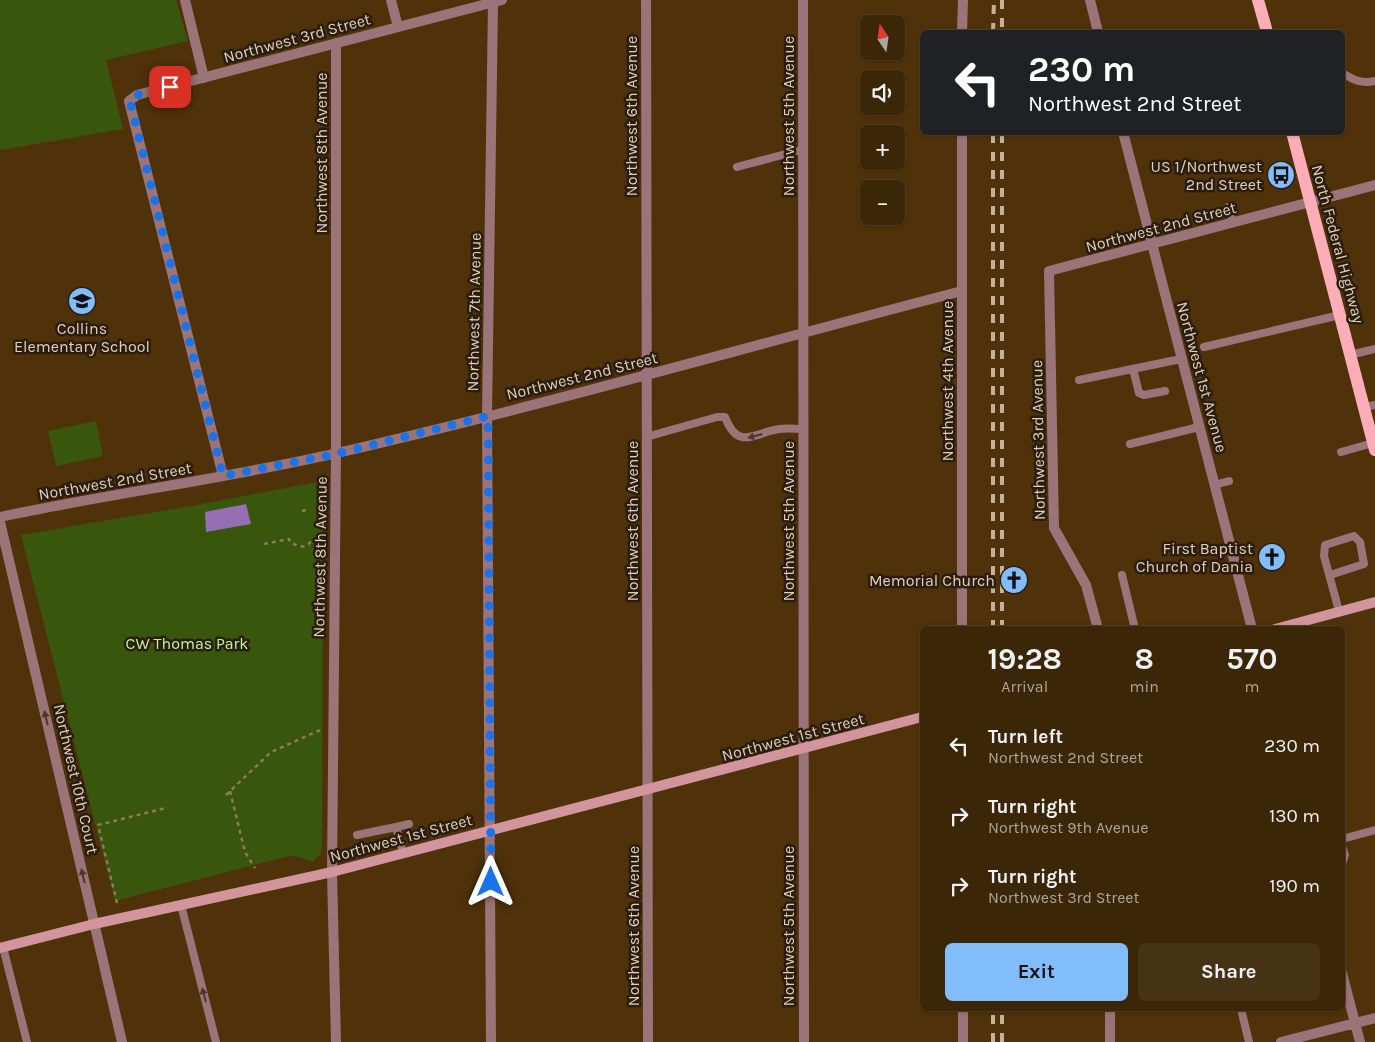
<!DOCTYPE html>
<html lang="en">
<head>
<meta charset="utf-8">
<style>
  :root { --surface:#3b2607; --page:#463215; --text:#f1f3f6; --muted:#aca59b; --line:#544328; --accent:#81bdfa }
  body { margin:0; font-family:Karla,sans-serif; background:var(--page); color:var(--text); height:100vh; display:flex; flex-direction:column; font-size:19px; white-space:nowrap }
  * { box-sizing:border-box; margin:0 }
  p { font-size:16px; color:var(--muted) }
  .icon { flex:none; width:28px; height:28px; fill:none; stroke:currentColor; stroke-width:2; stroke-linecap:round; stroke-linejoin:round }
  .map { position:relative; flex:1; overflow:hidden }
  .drawer { position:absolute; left:920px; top:626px; width:425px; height:385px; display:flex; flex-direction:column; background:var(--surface); border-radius:8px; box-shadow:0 1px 4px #0004,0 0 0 1px var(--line) }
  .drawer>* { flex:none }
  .hud { position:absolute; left:920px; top:30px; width:425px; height:105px; border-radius:8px; box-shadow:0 1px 4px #0004,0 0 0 1px var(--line); background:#202124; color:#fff; overflow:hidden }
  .needle { width:32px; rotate:347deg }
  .fabs { position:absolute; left:860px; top:15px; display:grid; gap:10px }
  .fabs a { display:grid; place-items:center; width:45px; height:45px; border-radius:8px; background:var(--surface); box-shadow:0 1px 4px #0004,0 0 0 1px var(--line); font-size:25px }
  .pin { position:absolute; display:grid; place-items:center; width:42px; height:42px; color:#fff; margin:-21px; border-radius:10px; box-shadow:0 2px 8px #0006 }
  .me { position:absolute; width:55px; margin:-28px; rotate:0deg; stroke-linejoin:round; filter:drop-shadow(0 0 4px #0008) }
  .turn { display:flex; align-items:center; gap:18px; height:105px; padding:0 25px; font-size:22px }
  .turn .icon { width:65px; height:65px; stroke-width:2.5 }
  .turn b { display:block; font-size:35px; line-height:42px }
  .eta { display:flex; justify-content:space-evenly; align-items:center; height:85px; text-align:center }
  .eta b { font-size:30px; font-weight:700; line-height:35px }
  .primary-button { display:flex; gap:10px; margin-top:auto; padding:10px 25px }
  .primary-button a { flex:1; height:58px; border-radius:8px; background:var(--accent); color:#111; font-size:20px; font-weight:700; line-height:58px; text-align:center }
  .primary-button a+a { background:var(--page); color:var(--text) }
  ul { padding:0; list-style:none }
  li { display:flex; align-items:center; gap:15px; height:70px; padding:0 25px }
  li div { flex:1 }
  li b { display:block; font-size:19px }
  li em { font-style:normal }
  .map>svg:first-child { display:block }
  .green { fill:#38560c }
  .water { fill:#966eb3 }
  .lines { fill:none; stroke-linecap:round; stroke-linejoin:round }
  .path { stroke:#91795a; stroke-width:2.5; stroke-dasharray:4 4; stroke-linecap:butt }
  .lane { stroke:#9b7479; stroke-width:8 }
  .street { stroke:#9b7479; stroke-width:10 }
  .secondary { stroke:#d2959d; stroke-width:10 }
  .primary { stroke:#fdadb8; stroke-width:12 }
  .rail { stroke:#c5b198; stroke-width:4; stroke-dasharray:9 9; stroke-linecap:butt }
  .oneway { fill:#4c372e }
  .route { stroke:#1a73e8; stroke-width:9; stroke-dasharray:0 16.2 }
  .labels { text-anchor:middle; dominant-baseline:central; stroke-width:5; stroke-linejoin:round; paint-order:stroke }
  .street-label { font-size:16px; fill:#e2d0bc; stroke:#2a1d0e }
  .poi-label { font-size:16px; fill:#e2d0bc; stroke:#2a1d0e; text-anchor:end }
  .park-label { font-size:16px; fill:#c4f791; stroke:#2a1d0e }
</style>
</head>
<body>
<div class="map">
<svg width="1375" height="1042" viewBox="0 0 1375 1042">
  <rect width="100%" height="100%" fill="#4f3209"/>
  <!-- green -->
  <path class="green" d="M 0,0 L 176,0 L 188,41 L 106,60 L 123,129 L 0,150 Z
    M 96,421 L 103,456 L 56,466 L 48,431 Z
    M 323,481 L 322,846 L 320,855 L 312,862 L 296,856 L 289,856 L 115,901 L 21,535 L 191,506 Z"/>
  <!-- water -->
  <path class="water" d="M 246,504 L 251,524 L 206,532 L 205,512 Z"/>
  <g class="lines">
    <!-- path -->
    <path class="path" d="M 302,511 L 306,510
      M 264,544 L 289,539 L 290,542 C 299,547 308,550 312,538
      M 230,791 L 245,852 L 255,868
      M 226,795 L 271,752 L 318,731 L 322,730
      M 117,903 L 98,825 L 166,808"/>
    <!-- lane -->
    <path class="lane" d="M 1342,73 C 1354,80 1361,84 1375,81
      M 737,167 L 804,149
      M 1229,207 L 1233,223
      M 1204,347 L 1340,315
      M 1350,355 L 1375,349
      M 1133,369 L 1139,393 L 1144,395 L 1165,391
      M 1079,380 L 1181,359
      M 1364,407 L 1375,405
      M 646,437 L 717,417 L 725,417 C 738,451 754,433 779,429 C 787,428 795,429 803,429
      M 1130,444 L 1199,427
      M 1341,452 L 1373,443
      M 1214,485 L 1229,481
      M 1122,575 L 1135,629
      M 1330,575 L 1364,564 L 1360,542 L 1354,536 L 1325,545 L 1324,556 L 1339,611
      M 396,827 L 409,824
      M 357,835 L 396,827 L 403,853
      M 1342,839 L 1375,830
      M 1342,847 L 1345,855 L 1342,864
      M 181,905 L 216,1042
      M 3,947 L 27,1042
      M 1241,1009 L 1249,1042"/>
    <!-- street -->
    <path class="street" d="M 185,0 L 204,78
      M 391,0 L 398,27
      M 646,0 L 648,1042
      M 803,0 L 804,1042
      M 1090,0 L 1098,32
      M 962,32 L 963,0
      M 336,43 L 336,454 L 332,872 L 336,1042
      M 1123,132 L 1252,629
      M 223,476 L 129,101 L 137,95 L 502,0
      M 0,517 C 112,493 225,479 337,453 C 546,405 753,345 962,291
      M 0,522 L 122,1042
      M 962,629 L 962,132
      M 1098,629 L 1086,585 L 1054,528 L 1049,271 L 1375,185
      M 1342,973 L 1360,1042
      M 963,1009 L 963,1042
      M 1110,1009 L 1110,1042
      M 491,1042 L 487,416 L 493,2
      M 1281,1042 L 1375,1018"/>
    <!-- secondary -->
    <path class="secondary" d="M 1275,629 L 1375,602
      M 0,948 L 94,924 L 332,872 L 922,717"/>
    <!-- primary -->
    <path class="primary" d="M 1258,0 L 1267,32
      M 1292,132 L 1375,450"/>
    <!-- rail -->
    <path class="rail" d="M 1002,0 L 1002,32
      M 993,32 L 994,0
      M 993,629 L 993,132
      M 1002,629 L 1002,132
      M 993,1042 L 993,1009
      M 1002,1042 L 1002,1009"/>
  </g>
  <!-- one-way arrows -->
  <defs><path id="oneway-solid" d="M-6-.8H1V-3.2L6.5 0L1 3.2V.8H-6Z" transform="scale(1.25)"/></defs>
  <g class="oneway">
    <use href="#oneway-solid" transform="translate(755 436) rotate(165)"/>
    <use href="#oneway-solid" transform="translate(46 718) rotate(-103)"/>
    <use href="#oneway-solid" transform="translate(83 876) rotate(-103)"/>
    <use href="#oneway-solid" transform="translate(204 995) rotate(-105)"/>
  </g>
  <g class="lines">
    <!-- route -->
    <path class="route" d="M 170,87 L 137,95 L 130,101 L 223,476 L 336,454 L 488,416 L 491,882"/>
  </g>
  <!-- icons -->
  <defs>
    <g id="bus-disc" transform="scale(1.4375)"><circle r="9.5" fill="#81bdfa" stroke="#2a1d0e"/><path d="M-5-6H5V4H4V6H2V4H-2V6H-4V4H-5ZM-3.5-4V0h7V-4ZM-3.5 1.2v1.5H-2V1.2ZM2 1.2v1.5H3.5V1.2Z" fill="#111"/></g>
    <g id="school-disc" transform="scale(1.4375)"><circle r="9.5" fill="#81bdfa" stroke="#2a1d0e"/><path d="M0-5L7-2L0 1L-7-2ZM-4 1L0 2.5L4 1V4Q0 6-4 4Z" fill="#111"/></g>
    <g id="church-disc" transform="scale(1.4375)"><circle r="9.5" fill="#81bdfa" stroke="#2a1d0e"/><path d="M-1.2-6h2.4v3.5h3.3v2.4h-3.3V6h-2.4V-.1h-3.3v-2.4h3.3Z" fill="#111"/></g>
  </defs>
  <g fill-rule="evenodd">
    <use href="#bus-disc" x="1281" y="175"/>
    <use href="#school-disc" x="82" y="301"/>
    <use href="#church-disc" x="1272" y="557"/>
    <use href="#church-disc" x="1014" y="580"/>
  </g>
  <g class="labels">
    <!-- street labels -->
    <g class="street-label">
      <text transform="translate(297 38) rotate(-15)">Northwest 3rd Street</text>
      <text transform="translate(631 116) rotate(-90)">Northwest 6th Avenue</text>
      <text transform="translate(788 116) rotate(-90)">Northwest 5th Avenue</text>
      <text transform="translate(321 153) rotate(-90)">Northwest 8th Avenue</text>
      <text transform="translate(1161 227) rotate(-15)">Northwest 2nd Street</text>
      <text transform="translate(1338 244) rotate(75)">North Federal Highway</text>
      <text transform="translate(474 312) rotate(-89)">Northwest 7th Avenue</text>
      <text transform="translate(582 376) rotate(-14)">Northwest 2nd Street</text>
      <text transform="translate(1202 377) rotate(75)">Northwest 1st Avenue</text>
      <text transform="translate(947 381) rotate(-90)">Northwest 4th Avenue</text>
      <text transform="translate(1038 440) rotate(-91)">Northwest 3rd Avenue</text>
      <text transform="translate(115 481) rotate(-10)">Northwest 2nd Street</text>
      <text transform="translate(632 521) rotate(-90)">Northwest 6th Avenue</text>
      <text transform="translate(788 521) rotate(-90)">Northwest 5th Avenue</text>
      <text transform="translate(320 557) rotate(-89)">Northwest 8th Avenue</text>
      <text transform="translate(793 737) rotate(-15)">Northwest 1st Street</text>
      <text transform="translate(76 779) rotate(77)">Northwest 10th Court</text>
      <text transform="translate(401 838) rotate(-15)">Northwest 1st Street</text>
      <text transform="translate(633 926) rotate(-90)">Northwest 6th Avenue</text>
      <text transform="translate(788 926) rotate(-90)">Northwest 5th Avenue</text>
    </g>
    <!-- poi labels -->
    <g class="poi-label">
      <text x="1262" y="166">US 1/Northwest<tspan x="1262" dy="18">2nd Street</tspan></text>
      <text x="82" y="328" text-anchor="middle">Collins<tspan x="82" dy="18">Elementary School</tspan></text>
      <text x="1253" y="548">First Baptist<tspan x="1253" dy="18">Church of Dania</tspan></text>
      <text x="995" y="580">Memorial Church</text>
    </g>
    <!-- park labels -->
    <g class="park-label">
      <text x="187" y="643">CW Thomas Park</text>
    </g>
  </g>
</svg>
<div class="fabs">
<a><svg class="needle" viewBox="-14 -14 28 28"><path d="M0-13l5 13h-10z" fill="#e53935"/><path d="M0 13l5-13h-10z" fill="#aca59b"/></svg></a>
<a><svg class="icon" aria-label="sound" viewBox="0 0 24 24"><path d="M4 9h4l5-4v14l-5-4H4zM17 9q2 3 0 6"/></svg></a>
<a>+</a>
<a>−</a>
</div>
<div class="pin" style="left:170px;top:87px;background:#d93025"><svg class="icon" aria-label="arrive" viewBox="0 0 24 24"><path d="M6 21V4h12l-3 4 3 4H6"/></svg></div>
<svg class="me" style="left:491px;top:882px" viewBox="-20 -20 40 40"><path d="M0-17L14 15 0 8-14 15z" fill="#1a73e8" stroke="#fff" stroke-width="4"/></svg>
<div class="hud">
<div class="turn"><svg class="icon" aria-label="left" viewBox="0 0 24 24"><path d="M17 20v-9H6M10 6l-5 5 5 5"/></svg><div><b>230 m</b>Northwest 2nd Street</div></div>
</div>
<section class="drawer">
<div class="eta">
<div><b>19:28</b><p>Arrival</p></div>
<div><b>8</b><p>min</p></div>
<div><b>570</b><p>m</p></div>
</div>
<ul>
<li><svg class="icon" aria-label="left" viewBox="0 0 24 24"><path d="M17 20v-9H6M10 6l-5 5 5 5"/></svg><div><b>Turn left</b><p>Northwest 2nd Street</p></div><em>230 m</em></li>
<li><svg class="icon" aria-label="right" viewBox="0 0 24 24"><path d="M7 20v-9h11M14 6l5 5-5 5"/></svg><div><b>Turn right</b><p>Northwest 9th Avenue</p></div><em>130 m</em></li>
<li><svg class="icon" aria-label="right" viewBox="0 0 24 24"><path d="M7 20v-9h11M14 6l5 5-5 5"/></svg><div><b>Turn right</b><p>Northwest 3rd Street</p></div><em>190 m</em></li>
</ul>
<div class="primary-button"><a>Exit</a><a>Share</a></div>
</section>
</div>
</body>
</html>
